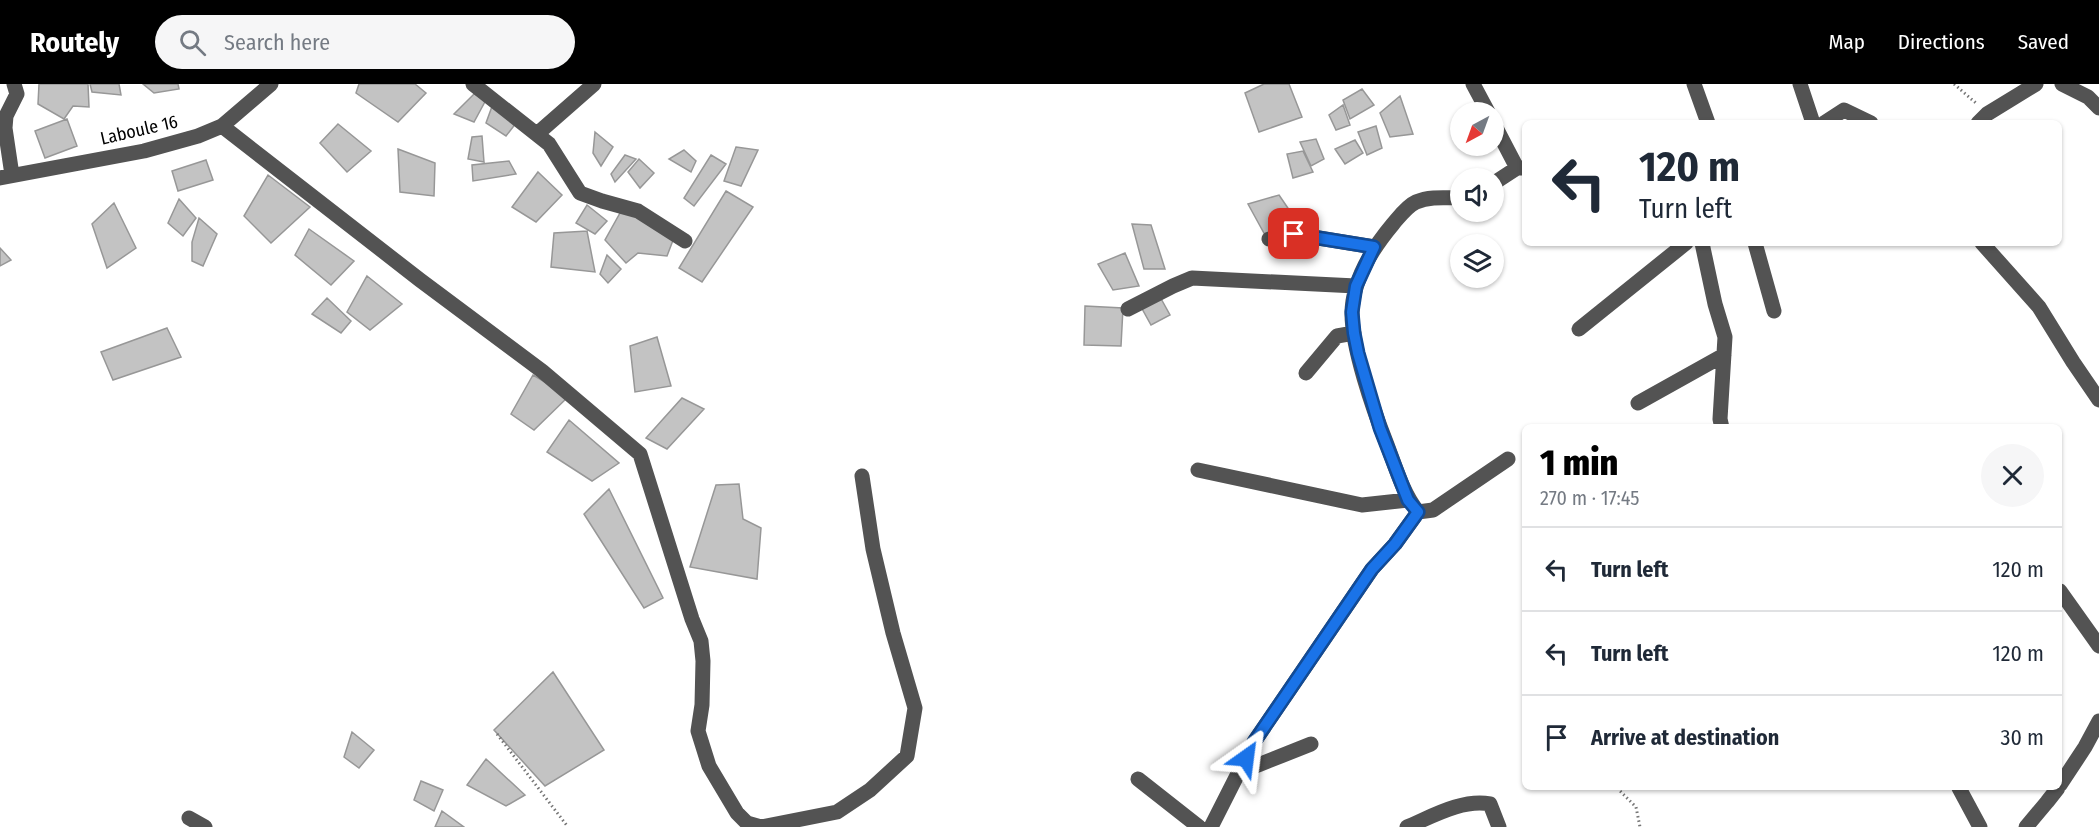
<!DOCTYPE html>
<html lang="en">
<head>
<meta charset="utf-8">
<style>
  :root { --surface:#fff; --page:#f6f6f7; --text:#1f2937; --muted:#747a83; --line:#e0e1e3; --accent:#000 }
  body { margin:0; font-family:"Fira Sans Condensed",sans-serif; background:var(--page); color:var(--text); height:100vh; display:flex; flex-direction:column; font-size:22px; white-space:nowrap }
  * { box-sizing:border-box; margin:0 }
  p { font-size:20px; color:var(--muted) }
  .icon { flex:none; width:33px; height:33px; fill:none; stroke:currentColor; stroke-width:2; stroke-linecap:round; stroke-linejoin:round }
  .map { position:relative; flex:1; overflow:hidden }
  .panel { position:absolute; left:1522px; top:340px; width:540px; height:366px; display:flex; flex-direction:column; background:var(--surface); border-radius:9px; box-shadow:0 2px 4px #0004 }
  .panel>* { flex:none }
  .guide { position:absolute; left:1522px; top:36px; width:540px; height:126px; border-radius:9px; box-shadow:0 2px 4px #0004; background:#fff; color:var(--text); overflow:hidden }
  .needle { width:39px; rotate:221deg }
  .tools { position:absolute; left:1450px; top:18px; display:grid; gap:12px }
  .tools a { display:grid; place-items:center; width:54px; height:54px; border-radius:50%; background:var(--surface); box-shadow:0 2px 4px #0004; font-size:30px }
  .pin { position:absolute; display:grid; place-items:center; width:51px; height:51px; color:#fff; margin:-26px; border-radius:12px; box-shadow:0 3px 9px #0006 }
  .me { position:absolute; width:66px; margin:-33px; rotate:31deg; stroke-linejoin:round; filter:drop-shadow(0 0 4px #0008) }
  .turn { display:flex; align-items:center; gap:21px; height:126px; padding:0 18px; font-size:27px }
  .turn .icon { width:78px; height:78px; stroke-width:2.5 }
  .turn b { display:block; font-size:42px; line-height:51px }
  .round { display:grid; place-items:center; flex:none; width:63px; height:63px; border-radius:32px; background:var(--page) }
  .summary { display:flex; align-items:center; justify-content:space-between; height:102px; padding:0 18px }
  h1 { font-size:36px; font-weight:800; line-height:45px; color:var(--accent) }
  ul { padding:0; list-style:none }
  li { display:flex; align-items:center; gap:18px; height:84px; padding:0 18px; border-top:2px solid var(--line) }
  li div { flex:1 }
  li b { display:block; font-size:22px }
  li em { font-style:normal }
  header { display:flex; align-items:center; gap:36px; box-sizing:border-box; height:84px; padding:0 30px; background:var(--accent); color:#fff }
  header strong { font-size:28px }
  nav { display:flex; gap:33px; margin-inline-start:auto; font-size:21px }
  .search { width:420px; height:54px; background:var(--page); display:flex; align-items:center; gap:15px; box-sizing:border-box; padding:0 21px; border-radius:33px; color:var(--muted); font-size:22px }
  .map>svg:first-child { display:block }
  .building { fill:#c3c3c3; stroke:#979797; stroke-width:1.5 }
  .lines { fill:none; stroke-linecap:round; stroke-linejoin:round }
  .path { stroke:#757575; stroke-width:3; stroke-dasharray:1.5 3; stroke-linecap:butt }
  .minor { stroke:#535353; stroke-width:15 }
  .route-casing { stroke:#114b97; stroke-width:15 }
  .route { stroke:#1a73e8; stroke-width:10 }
  .labels { text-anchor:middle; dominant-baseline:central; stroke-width:5; stroke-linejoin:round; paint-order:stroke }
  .street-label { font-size:18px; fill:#000; stroke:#fff }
</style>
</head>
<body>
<header>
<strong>Routely</strong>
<div class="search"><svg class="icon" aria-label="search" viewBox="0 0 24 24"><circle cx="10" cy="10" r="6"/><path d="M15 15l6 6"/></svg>Search here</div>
<nav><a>Map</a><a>Directions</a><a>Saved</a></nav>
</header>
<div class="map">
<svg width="2099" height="743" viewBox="0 0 2099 743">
  <rect width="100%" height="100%" fill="#fff"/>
  <!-- building -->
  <path class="building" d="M 39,0 L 88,0 L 89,23 L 73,22 L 64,35 L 38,20 Z
    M 90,0 L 119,0 L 121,11 L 92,8 Z
    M 143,0 L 178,0 L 179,5 L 154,9 Z
    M 359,0 L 415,0 L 426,9 L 398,38 L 356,9 Z
    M 1264,0 L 1289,0 L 1302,33 L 1259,48 L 1245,9 Z
    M 1362,5 L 1374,21 L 1350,35 L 1343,16 Z
    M 474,10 L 487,14 L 474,38 L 454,30 Z
    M 1400,12 L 1413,50 L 1390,53 L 1380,29 Z
    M 494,17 L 520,34 L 506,52 L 486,39 Z
    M 1343,21 L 1350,41 L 1336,46 L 1329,31 Z
    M 67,35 L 77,62 L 45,74 L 35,47 Z
    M 338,40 L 371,67 L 347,88 L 320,59 Z
    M 1376,42 L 1382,64 L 1367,71 L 1358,48 Z
    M 595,48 L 613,63 L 601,82 L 593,69 Z
    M 482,52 L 484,78 L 468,75 L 472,53 Z
    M 1316,55 L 1324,75 L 1311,82 L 1300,58 Z
    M 1355,56 L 1363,69 L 1345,80 L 1335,65 Z
    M 736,63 L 758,66 L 741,102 L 724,97 Z
    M 398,65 L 435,79 L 434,112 L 400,108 Z
    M 684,66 L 696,77 L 691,88 L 669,75 Z
    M 1303,67 L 1313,88 L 1293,94 L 1287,70 Z
    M 625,71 L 636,75 L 615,98 L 611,90 Z
    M 711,71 L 726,80 L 694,122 L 684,114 Z
    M 639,75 L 654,89 L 640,104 L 628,88 Z
    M 206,76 L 213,96 L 178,107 L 172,87 Z
    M 509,77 L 516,90 L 473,97 L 472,81 Z
    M 538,88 L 562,111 L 536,138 L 512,123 Z
    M 268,91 L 310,123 L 271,159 L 244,132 Z
    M 726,107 L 753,123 L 702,198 L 679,184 Z
    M 1279,111 L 1294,133 L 1265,151 L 1248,120 Z
    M 179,115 L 196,134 L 183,152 L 168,139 Z
    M 114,119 L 136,164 L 107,184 L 92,140 Z
    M 625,120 L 675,151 L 667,172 L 638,169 L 626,179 L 605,156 Z
    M 587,121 L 607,137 L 595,150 L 576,139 Z
    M 199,134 L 217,150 L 203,182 L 192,177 L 192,158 Z
    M 1132,140 L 1151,141 L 1165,185 L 1144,185 Z
    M 309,145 L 354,177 L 331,201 L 295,171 Z
    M 587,147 L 595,188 L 551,183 L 554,149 Z
    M 0,164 L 11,176 L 0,182 Z
    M 1125,169 L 1139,202 L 1113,206 L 1098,180 Z
    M 607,171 L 621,185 L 608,199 L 600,190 Z
    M 367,192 L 402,220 L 370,246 L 347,228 Z
    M 1159,211 L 1170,231 L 1151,241 L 1140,221 Z
    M 327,214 L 351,237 L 341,249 L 312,230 Z
    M 1085,222 L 1123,224 L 1121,262 L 1084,261 Z
    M 167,244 L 181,273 L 113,296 L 101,268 Z
    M 657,253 L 671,302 L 635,308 L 630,262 Z
    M 533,291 L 569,312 L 534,346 L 511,330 Z
    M 682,314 L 704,325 L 667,365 L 646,354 Z
    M 569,336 L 619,379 L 592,397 L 547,368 Z
    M 739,400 L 743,435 L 761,444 L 757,495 L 690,483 L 716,401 Z
    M 609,405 L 663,514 L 644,524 L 584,430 Z
    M 553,588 L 604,666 L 545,702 L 494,646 Z
    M 352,648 L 374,666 L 359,684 L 344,673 Z
    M 486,675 L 525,711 L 506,722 L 467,701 Z
    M 421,697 L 443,706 L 434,727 L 414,716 Z
    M 442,727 L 464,743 L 435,743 Z"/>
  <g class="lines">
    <!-- path -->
    <path class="path" d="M 1954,0 L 1977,20
      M 497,650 L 568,743
      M 1617,704 L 1636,723 L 1640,743"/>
    <!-- minor -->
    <path class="minor" d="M 473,0 L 549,60 L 580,109 L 602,117 L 638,127 L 685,157
      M 1473,0 L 1488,28
      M 1694,0 L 1708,39
      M 1800,0 L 1813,39
      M 2062,0 L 2088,13 L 2099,24
      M 1824,39 L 1844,26 L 1871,39
      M 1978,39 L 1987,30 L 2036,0
      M 1494,40 L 1517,84
      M 222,42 L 420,196 L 542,287 L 640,370 L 692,535 L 701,557 L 703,577 L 702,621 L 698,647 L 709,682 L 737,729 L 747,739 L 761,743 L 837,728 L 870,706 L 907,672 L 915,624 L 893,549 L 873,465 L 862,392
      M 537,50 L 594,0
      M 12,91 L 5,44 L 6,32 L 17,10 L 14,0
      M 0,94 L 144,67 L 198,52 L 222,42 L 271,0
      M 1494,99 L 1517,84 L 1526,84
      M 1461,114 C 1446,114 1430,112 1416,118 C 1407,122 1399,133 1393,140 C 1372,165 1352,196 1352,230 C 1352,264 1373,325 1386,358 C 1395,381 1402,408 1418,428 L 1433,426 L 1508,375
      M 1269,155 L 1294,150 L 1374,163
      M 1702,159 L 1715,220 L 1725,253 L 1720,335 L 1722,344
      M 1755,159 L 1774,227
      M 1982,159 L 2039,223 L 2073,278 L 2099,316
      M 1128,225 L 1173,202 L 1192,194 L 1356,202
      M 1579,245 L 1686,159
      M 1306,289 L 1337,252 L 1354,249
      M 1638,319 L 1724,271
      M 1198,386 L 1362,421 L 1408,416
      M 2060,507 L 2099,562
      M 1238,689 L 1311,660
      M 1138,695 L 1199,743
      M 2060,701 L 2085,663 L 2099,637
      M 1959,704 L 1980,743
      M 189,734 L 205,743
      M 1211,743 L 1254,658 L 1372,485 L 1395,460 L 1418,428
      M 1407,743 C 1433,732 1462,715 1490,720 L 1499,743
      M 2026,743 L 2047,718 L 2058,704"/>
  </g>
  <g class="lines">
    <!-- route casing -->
    <g class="route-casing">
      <path id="route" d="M 1246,674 L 1254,658 L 1372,485 L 1395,460 L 1418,428 L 1408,416 L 1380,344 L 1358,269 L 1354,249 L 1352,228 L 1356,202 L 1374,163 L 1294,150"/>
    </g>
    <!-- route -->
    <use href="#route" class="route"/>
  </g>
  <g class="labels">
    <!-- street labels -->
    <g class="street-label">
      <text transform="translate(139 46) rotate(-13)">Laboule 16</text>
    </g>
  </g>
</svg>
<div class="tools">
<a><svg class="needle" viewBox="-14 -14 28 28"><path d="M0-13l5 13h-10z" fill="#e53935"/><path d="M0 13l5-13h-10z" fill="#747a83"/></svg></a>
<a><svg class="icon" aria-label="sound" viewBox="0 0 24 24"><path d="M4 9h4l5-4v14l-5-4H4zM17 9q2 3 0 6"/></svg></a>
<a><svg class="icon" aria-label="layers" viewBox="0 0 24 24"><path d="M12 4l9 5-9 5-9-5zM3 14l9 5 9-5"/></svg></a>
</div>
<div class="pin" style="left:1294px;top:150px;background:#d93025"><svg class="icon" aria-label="arrive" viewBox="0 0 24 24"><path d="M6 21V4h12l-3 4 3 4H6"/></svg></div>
<svg class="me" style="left:1246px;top:674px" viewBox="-20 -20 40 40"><path d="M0-17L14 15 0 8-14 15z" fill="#1a73e8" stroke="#fff" stroke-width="4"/></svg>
<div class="guide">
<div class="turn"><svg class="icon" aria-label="left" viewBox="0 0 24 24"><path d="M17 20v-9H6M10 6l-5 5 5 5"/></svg><div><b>120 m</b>Turn left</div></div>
</div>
<section class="panel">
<div class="summary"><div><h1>1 min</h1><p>270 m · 17:45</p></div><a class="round"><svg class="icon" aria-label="close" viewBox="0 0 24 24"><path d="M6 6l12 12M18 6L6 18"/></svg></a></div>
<ul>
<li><svg class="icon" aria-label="left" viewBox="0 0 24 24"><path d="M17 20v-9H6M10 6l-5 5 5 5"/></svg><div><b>Turn left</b></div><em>120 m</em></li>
<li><svg class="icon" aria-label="left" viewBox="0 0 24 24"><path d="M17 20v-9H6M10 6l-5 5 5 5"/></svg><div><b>Turn left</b></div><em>120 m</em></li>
<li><svg class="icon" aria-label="arrive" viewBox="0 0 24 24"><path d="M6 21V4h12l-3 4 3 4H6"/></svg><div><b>Arrive at destination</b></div><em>30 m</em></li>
</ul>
</section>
</div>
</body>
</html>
